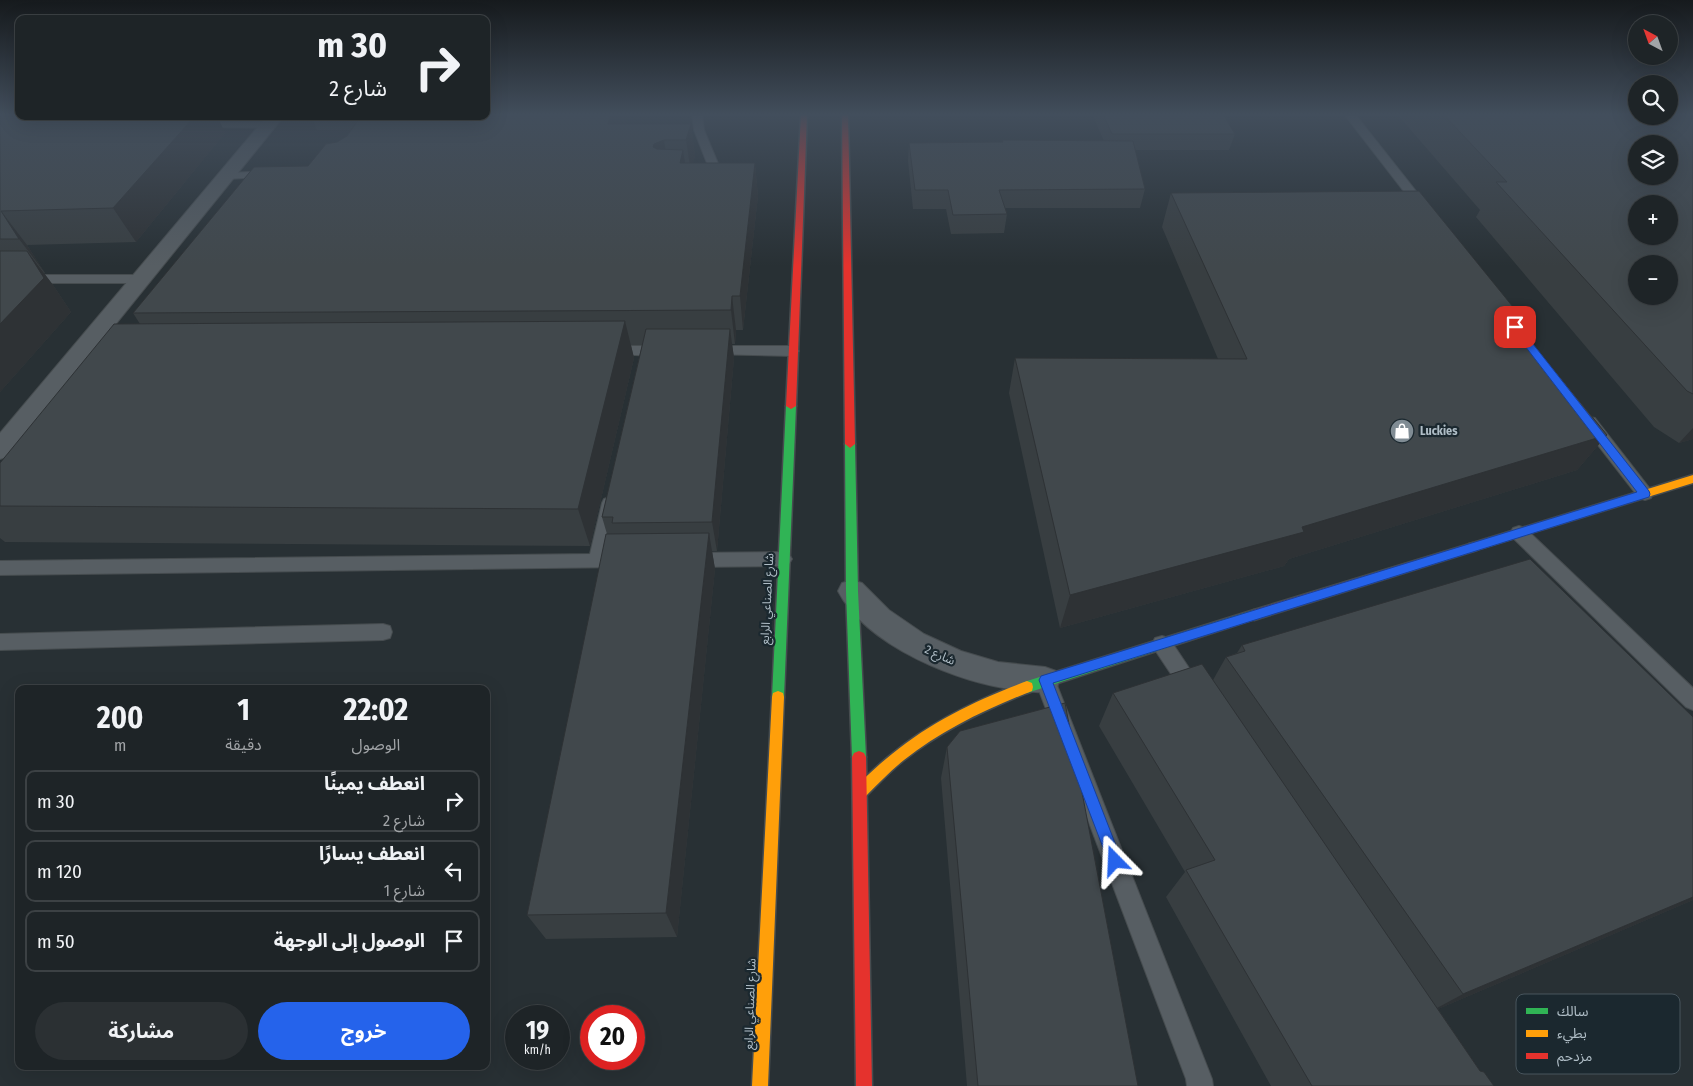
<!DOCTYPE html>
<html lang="ar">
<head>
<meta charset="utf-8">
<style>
  :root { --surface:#1e2427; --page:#2b3033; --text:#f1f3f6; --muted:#a1a4a7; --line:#3c4144; --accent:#2563eb }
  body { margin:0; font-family:"Fira Sans Condensed","Noto Sans Arabic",sans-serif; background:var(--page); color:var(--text); direction:rtl; height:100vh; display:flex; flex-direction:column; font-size:19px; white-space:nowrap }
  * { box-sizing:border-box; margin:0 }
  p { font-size:16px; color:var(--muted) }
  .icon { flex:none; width:28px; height:28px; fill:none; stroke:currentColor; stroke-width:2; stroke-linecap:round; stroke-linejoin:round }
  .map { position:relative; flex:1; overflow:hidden; direction:ltr }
  .drawer { position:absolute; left:15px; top:685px; width:475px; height:385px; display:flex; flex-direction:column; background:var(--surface); border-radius:10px; box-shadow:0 5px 20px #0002,0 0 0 1px var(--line); direction:rtl }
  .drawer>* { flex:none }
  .guide { position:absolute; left:15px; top:15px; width:475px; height:105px; border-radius:10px; box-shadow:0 5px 20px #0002,0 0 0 1px var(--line); direction:rtl; background:#1e2427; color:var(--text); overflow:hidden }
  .needle { width:32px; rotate:319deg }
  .fabs { position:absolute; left:1628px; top:15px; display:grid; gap:10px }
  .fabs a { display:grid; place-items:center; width:50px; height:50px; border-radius:50%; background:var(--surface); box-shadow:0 5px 20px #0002,0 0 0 1px var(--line); font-size:25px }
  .speed { position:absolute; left:505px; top:1005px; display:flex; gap:10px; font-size:25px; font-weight:700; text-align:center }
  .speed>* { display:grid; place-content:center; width:65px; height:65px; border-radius:50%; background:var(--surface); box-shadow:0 5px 20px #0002,0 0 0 1px var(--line); line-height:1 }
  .speed small { font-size:12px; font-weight:400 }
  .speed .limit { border:8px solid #d22; background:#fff; color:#111 }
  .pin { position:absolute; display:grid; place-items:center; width:42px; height:42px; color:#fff; margin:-21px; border-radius:10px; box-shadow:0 2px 8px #0006 }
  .me { position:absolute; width:55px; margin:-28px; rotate:339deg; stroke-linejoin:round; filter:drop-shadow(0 0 4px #0008) }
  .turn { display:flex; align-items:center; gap:18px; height:105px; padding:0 20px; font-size:22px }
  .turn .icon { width:65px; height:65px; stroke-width:2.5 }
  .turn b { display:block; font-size:35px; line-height:42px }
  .eta { display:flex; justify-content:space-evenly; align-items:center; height:85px; text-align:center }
  .eta b { font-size:30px; font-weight:700; line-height:35px }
  .primary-button { display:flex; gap:10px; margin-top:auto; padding:10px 20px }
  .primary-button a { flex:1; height:58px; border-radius:30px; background:var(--accent); color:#fff; font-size:20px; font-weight:700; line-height:58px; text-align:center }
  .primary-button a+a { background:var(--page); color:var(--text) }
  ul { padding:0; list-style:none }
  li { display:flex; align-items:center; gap:15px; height:62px; margin:0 10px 8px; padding:0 10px; border:2px solid var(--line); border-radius:10px }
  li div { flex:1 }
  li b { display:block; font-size:19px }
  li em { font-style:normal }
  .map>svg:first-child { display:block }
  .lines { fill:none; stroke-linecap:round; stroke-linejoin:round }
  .lane-casing { stroke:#464c4f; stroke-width:2 }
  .street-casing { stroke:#464c4f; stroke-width:2 }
  .fast-casing { stroke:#464c4f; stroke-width:3 }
  .slow-casing { stroke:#464c4f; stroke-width:3 }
  .jam-casing { stroke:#464c4f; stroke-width:3 }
  .lane { fill:#575e63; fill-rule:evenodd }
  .street { fill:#575e63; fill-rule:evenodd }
  .fast { fill:#30b455; fill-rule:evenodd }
  .slow { fill:#ff9f0a; fill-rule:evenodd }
  .jam { fill:#e5322d; fill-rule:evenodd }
  .wall { fill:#383e41 }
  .shaded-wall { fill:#2e3235 }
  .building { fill:#41484c; stroke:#2e3235; fill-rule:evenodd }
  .route { fill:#2563eb; stroke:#184099 }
  .labels { text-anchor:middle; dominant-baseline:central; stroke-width:4.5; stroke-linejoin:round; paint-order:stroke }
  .poi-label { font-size:12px; font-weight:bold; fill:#b0bec7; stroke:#1b282f; text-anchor:start }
  .street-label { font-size:12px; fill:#b0bec7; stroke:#1b282f }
  .key { fill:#1b282f; stroke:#48555d; stroke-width:1 }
  .key-label { font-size:14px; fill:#b0bec7 }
</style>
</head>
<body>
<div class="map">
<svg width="1693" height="1086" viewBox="0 0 1693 1086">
  <rect width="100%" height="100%" fill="#283034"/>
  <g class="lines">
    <!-- lane casing -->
    <g class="lane-casing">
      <path id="lane" d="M 692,114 L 702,114 L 704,130 L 722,173 L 704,181 L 698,178 L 710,171 L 694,130 Z
        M 1344,114 L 1355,114 L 1427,205 L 1429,208 L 1427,211 L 1419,211 Z
        M 198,122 L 268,122 L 273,125 L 268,128 L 194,127 L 193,125 L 194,123 Z
        M 270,171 L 274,172 L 276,174 L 274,176 L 227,179 L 221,176 L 227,173 Z
        M 0,275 L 142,275 L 149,279 L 142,283 L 0,283 Z
        M 608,346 L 665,346 L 670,348 L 672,351 L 670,354 L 665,356 L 603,354 L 601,351 L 603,348 Z
        M 711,346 L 792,346 L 797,348 L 799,351 L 797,354 L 792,356 L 706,354 L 704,351 L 706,348 Z
        M 1589,417 L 1595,418 L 1651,490 L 1653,494 L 1651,498 L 1645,500 L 1639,498 L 1583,426 L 1581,422 L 1583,418 Z
        M 610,497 L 616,499 L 618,503 L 608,553 L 624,553 L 630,555 L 633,560 L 630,565 L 624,567 L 0,575 L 0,561 L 590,554 L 602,503 L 604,499 Z
        M 1519,526 L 1525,528 L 1693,688 L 1693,710 L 1686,707 L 1513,538 L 1510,533 L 1513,528 Z
        M 783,552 L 789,554 L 792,559 L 789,564 L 783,566 L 690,567 L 684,565 L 681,560 L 684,555 L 690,553 Z
        M 383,624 L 390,626 L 392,632 L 390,638 L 383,640 L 0,650 L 0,634 Z
        M 1162,636 L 1169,638 L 1201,686 L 1204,692 L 1201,698 L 1194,701 L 1187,698 L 1155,650 L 1152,644 L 1155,638 Z
        M 1045,672 L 1052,674 L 1055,680 L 1212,1079 L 1213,1086 L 1187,1086 L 1186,1079 L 1035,680 L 1038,674 Z"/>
    </g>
    <!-- street casing -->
    <g class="street-casing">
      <path id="street" d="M 267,116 L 284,116 L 9,456 L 0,459 L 0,433 Z
        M 852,580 L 862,583 L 889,610 L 924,634 L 961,651 L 998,662 L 1045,667 L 1056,671 L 1060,680 L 1056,689 C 1043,694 1032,692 1018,690 C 960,684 866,646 838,591 L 842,583 Z"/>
    </g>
    <!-- fast casing -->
    <g class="fast-casing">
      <path id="fast" d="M 791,403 L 796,406 L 784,697 L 783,701 L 778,703 L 773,701 L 772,697 L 786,406 Z
        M 850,440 L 855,444 L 858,591 L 866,757 L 864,761 L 859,763 L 854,761 L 852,757 L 846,591 L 845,444 Z
        M 1254,610 L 1258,612 L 1260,615 L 1258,618 L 1027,693 L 1022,691 L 1021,687 L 1022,683 L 1027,681 Z"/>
    </g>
    <!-- slow casing -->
    <g class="slow-casing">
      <path id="slow" d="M 1693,475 L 1693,483 L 1473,551 L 1469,550 L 1467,547 L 1469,544 L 1473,543 Z
        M 1027,681 L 1032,683 L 1033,687 L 1032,691 C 986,709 942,730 904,760 C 890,771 878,784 865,797 L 860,798 L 855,797 L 853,792 L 855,787 C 867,776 879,764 892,754 C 932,721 979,699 1027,681 Z
        M 778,691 L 783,693 L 784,697 L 768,1086 L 752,1086 L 772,697 L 773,693 Z"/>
    </g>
    <!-- jam casing -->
    <g class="jam-casing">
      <path id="jam" d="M 801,114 L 807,114 L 796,406 L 791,409 L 786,406 Z
        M 842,114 L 848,114 L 855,444 L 850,448 L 845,444 Z
        M 1473,543 L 1477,544 L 1479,547 L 1477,550 L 1254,620 L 1250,618 L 1248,615 L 1250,612 L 1254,610 Z
        M 859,751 L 864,753 L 866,757 L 872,1086 L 856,1086 L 852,757 L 854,753 Z"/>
    </g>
    <!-- lane -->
    <use href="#lane" class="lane"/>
    <!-- street -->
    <use href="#street" class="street"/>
    <!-- fast -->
    <use href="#fast" class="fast"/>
    <!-- slow -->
    <use href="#slow" class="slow"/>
    <!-- jam -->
    <use href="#jam" class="jam"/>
  </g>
  <!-- wall -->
  <path class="wall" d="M 0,114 L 19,116 L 217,116 L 225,133 L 136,242 L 27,245 L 45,273 L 44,273 L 53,285 L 71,312 L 0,392 Z
    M 486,114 L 627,114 L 624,124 L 691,124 L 695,156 L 693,163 L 755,163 L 758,196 L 743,330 L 736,330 L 735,344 L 732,344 L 734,358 L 717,551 L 712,551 L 715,569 L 677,937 L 546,939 L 527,915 L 607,534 L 602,517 L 642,345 L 631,345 L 634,358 L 590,546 L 5,542 L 0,538 L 0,463 L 140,324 L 133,313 L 337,142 L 347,136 L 351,130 L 317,130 L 311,116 L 486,116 Z
    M 1092,114 L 1223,114 L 1235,134 L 1229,150 L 1135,150 L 1145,189 L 1140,208 L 1005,208 L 1007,214 L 1004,233 L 951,234 L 946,209 L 913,209 L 908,161 L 909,143 L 1002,142 L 1002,140 L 1104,141 Z
    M 1397,114 L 1693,114 L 1693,439 L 1679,443 L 1654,427 L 1476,217 L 1480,210 Z
    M 1171,193 L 1522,318 L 1517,325 L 1607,435 L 1577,470 L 1289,559 L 1284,566 L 1060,628 L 1009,393 L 1015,358 L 1218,359 L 1162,227 Z
    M 1242,645 L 1693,900 L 1438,1009 L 1480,1071 L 1494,1086 L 1271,1086 L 1166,897 L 1185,872 L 1099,726 L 1113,693 L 1213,680 L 1226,657 L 1237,653 Z
    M 947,747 L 1138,1086 L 967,1086 L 941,778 Z"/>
  <!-- shaded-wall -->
  <path class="shaded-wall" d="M 611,114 L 627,114 L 614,156 L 608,124 Z
    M 195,116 L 217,116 L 225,133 L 136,242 L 113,208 Z
    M 691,124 L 695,156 L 691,172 L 686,140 Z
    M 664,140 L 669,172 L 653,147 L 654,144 Z
    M 683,150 L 688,182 L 680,163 Z
    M 755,163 L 758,196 L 743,330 L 740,296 Z
    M 1,211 L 27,245 L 45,273 L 19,239 Z
    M 27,251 L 53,285 L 71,312 L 0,392 L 0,324 Z
    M 732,296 L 736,330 L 735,344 L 731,310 Z
    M 625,321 L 634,358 L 590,546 L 578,509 Z
    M 730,329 L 734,358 L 717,551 L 712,522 Z
    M 1693,428 L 1693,439 L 1679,443 Z
    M 1607,435 L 1577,470 L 1289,559 L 1284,566 L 1060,628 L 1070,595 Z
    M 709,533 L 715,569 L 677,937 L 666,913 Z
    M 1693,897 L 1693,900 L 1424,1015 L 1463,994 Z"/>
  <!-- building -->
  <path class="building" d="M 0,114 L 19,114 L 19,116 L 195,116 L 113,208 L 1,211 L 19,239 L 0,239 Z
    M 486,114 L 611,114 L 608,124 L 691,124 L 686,140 L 664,140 L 654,144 L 653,147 L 657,149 L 683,150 L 680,163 L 755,163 L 740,296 L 732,296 L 731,310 L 133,313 L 254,167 L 308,166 L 326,144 L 337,142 L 347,136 L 361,116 L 486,116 Z
    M 1103,114 L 1223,114 L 1235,134 L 1112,134 Z
    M 1443,114 L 1636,114 L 1636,116 L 1669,116 L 1669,114 L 1693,114 L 1693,394 L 1687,391 L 1496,182 L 1507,182 ZM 1636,144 L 1669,144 L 1669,176 L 1636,176 ZM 1636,204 L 1669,204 L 1669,236 L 1636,236 ZM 1636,264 L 1669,264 L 1669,296 L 1636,296 Z
    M 1002,140 L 1133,141 L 1145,189 L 999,190 L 1007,214 L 953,215 L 948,190 L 915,190 L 909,143 L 1003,142 Z
    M 1419,191 L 1522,318 L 1512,318 L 1607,435 L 1302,527 L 1304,532 L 1070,595 L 1015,358 L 1247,359 L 1171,193 Z
    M 0,251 L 27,251 L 44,278 L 0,324 Z
    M 625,321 L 578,509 L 0,506 L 0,463 L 114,324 Z
    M 646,329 L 730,329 L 712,522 L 612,523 L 613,517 L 602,517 Z
    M 709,533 L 666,913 L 527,915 L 606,534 Z
    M 1530,559 L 1693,717 L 1693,897 L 1463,994 L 1226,657 L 1245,651 L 1242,645 Z
    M 1202,664 L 1480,1071 L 1484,1072 L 1494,1086 L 1312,1086 L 1186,870 L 1215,860 L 1113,693 Z
    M 1065,703 L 1138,1086 L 978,1086 L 947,747 L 960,731 Z"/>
  <!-- sky -->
  <linearGradient id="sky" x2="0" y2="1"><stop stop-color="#161a1d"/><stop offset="0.43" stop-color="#424e5c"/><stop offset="1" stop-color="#424e5c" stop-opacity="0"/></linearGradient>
  <rect width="1693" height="266" fill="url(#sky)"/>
  <!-- route -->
  <path class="route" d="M 1515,324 L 1518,325 L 1649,491 L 1650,494 L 1649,497 L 1053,683 L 1122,861 L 1120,866 L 1115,869 L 1110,866 L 1039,680 L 1041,676 L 1637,492 L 1512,329 L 1510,327 Z"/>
  <!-- icons -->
  <defs>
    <g id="shop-disc" transform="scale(1.25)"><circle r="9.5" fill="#808c94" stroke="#1b282f"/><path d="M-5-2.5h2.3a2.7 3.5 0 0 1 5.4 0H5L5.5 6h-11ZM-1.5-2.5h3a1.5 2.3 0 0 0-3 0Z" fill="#fff"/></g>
  </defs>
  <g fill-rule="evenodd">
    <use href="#shop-disc" x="1402" y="431"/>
  </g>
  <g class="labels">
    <!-- poi labels -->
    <g class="poi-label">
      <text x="1420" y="431">Luckies</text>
    </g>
    <!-- street labels -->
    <g class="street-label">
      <text transform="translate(767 599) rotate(-87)">شارع الصناعي الرابع</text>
      <text transform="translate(940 655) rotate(24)">شارع 2</text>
      <text transform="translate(750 1004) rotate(-88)">شارع الصناعي الرابع</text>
    </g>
  </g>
  <!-- legend -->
  <rect x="1516" y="994" width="164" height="80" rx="8" class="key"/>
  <rect x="1526" y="1008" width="22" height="6" fill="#30b455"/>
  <rect x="1526" y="1030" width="22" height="7" fill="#ff9f0a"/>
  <rect x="1526" y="1053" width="22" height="6" fill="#e5322d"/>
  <g class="key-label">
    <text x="1557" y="1016">سالك</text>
    <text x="1557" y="1038">بطيء</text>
    <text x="1557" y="1061">مزدحم</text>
  </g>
</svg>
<div class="fabs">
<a><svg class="needle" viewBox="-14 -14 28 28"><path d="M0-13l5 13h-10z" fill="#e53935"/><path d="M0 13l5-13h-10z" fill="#a1a4a7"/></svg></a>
<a><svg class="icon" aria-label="search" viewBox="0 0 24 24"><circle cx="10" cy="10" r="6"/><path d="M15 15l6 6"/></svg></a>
<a><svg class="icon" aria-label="layers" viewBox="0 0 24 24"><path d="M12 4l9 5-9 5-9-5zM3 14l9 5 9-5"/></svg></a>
<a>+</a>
<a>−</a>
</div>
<div class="speed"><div>19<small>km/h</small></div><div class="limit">20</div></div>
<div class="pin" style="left:1515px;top:327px;background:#d93025"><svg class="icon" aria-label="arrive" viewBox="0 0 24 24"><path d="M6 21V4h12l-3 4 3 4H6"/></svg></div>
<svg class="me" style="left:1115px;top:861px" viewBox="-20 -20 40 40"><path d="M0-17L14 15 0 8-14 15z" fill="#2563eb" stroke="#fff" stroke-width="4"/></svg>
<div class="guide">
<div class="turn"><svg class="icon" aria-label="right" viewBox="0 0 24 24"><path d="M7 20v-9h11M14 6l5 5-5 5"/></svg><div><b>30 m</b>شارع 2</div></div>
</div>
<section class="drawer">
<div class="eta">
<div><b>22:02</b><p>الوصول</p></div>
<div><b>1</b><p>دقيقة</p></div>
<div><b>200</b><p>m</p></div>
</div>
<ul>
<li><svg class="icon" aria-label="right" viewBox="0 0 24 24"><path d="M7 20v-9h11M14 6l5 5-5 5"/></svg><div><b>انعطف يمينًا</b><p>شارع 2</p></div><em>30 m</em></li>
<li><svg class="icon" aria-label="left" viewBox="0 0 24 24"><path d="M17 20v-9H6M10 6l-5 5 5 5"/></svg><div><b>انعطف يسارًا</b><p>شارع 1</p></div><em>120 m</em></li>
<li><svg class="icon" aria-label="arrive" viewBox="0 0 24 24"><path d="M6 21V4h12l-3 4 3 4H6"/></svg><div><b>الوصول إلى الوجهة</b></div><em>50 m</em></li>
</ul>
<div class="primary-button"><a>خروج</a><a>مشاركة</a></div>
</section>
</div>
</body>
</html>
